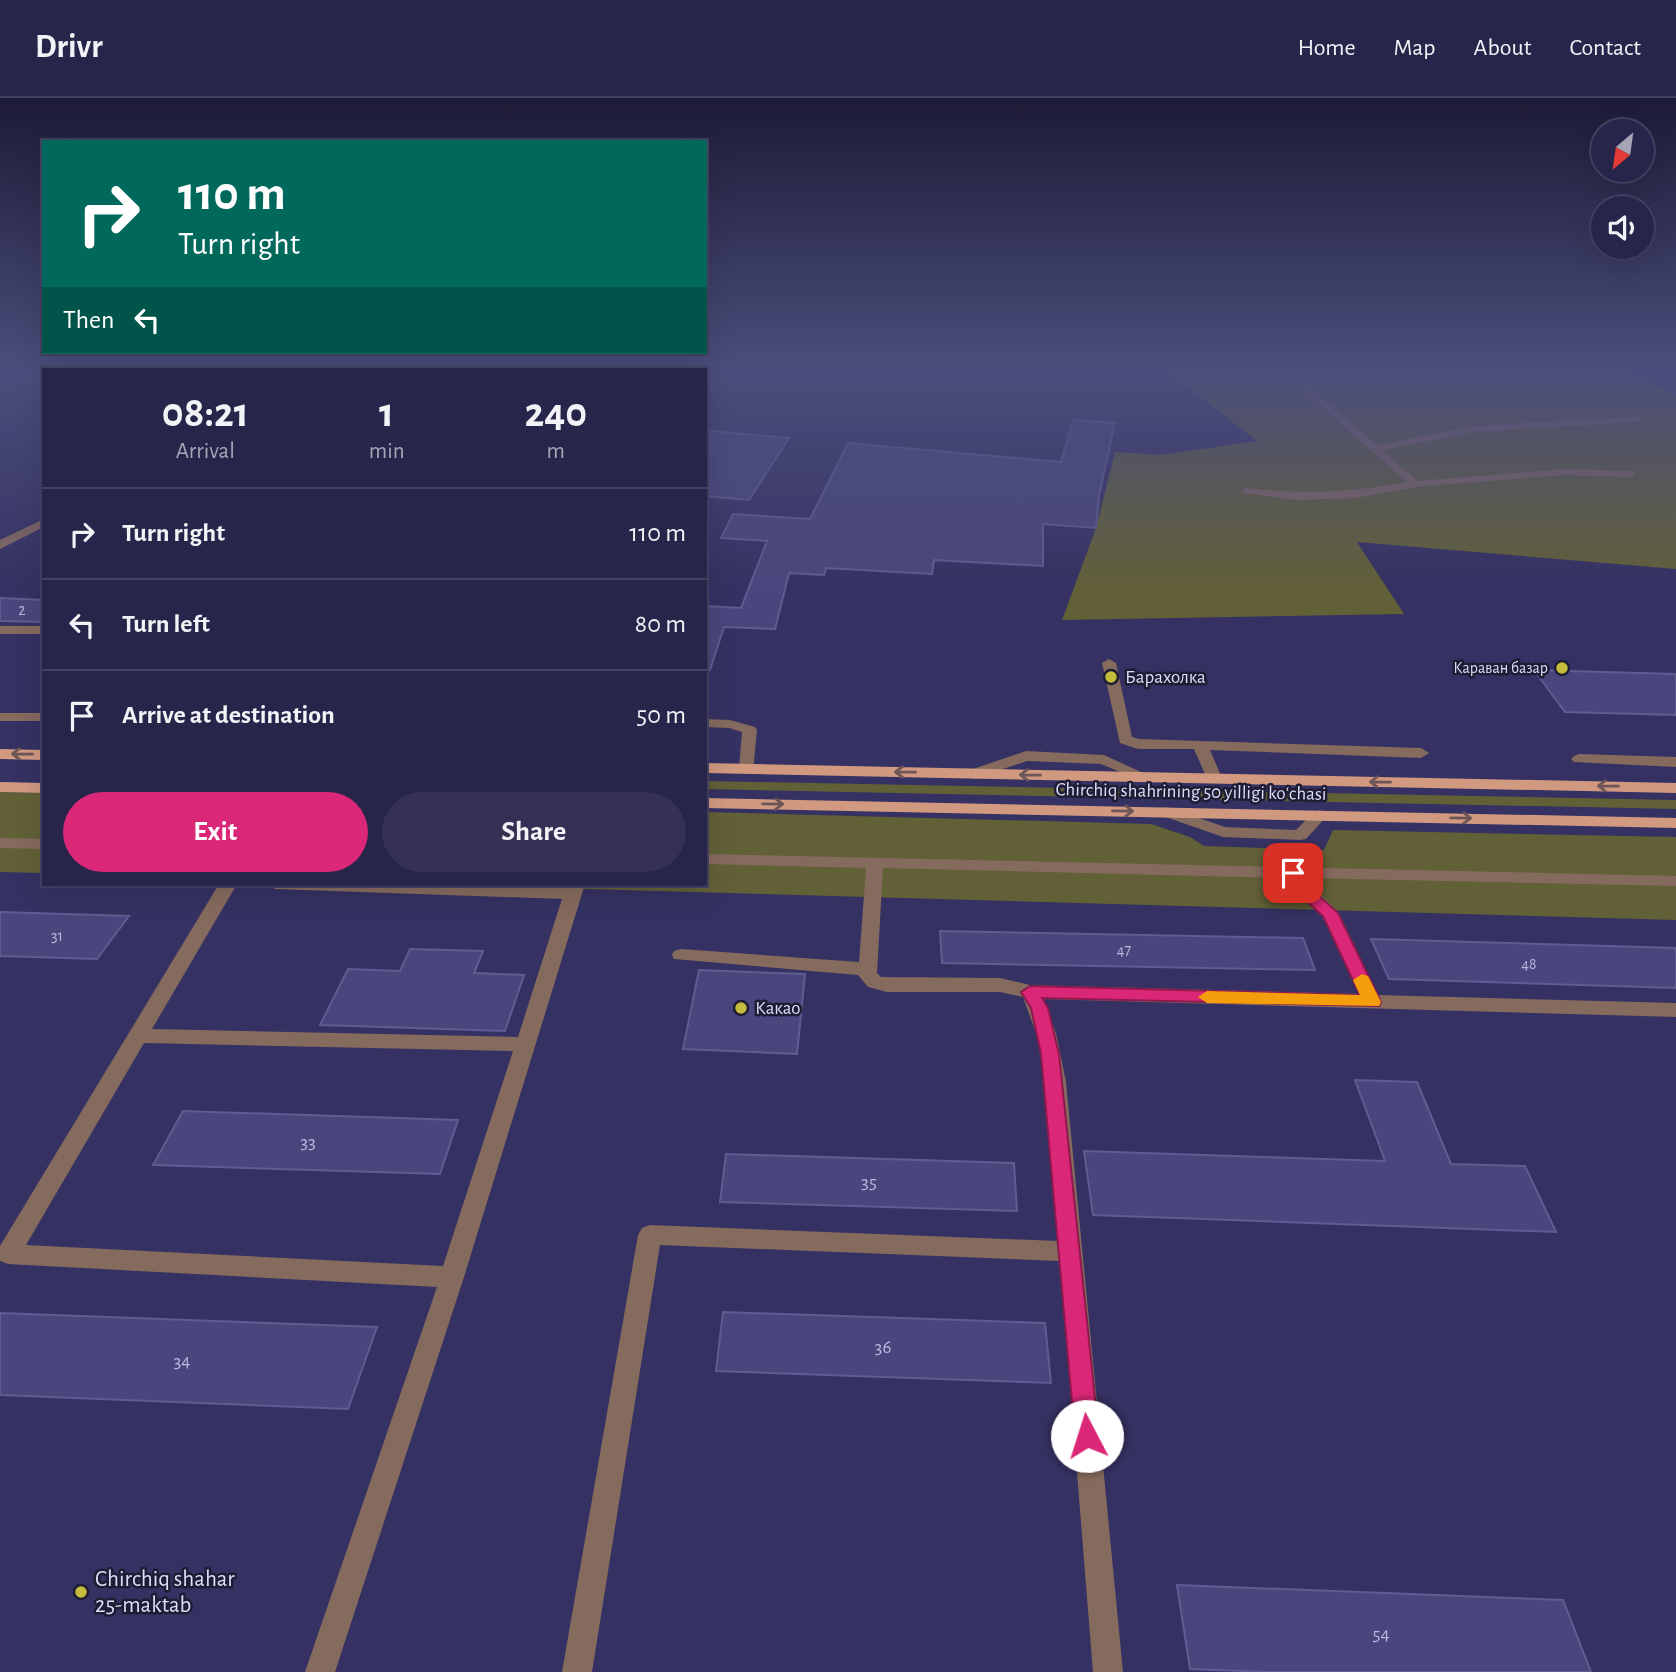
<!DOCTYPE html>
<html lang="en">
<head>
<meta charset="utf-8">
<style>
  :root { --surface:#28254a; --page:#343154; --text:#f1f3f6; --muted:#a5a5b5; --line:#444262; --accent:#db2777 }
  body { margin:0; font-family:"Alegreya Sans",sans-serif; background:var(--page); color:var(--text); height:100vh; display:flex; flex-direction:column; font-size:26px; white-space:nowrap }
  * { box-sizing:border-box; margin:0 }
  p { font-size:23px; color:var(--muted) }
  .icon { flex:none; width:38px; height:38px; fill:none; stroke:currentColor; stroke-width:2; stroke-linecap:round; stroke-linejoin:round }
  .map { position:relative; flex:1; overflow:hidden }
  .drawer { position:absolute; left:42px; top:270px; width:665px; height:518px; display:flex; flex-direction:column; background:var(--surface); border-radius:0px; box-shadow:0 7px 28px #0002,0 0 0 2px var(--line) }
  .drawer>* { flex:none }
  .top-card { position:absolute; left:42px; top:42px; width:665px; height:214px; border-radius:0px; box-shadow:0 7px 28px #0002,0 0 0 2px var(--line); background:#00695c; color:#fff; overflow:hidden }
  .needle { width:46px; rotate:209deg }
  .fabs { position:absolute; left:1591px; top:21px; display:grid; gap:14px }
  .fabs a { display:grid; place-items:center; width:63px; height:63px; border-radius:50%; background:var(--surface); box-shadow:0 7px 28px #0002,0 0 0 2px var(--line); font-size:35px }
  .pin { position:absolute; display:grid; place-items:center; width:60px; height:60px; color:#fff; margin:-30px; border-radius:14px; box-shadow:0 4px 10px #0006 }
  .me { position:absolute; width:77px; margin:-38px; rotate:355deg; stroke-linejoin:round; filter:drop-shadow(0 0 5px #0008) }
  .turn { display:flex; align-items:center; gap:24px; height:147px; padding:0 21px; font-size:32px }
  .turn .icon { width:91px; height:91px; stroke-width:2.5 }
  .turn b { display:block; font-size:49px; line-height:60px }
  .then { display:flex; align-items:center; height:66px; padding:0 21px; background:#0003; gap:14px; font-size:26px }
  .eta { display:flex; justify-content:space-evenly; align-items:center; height:119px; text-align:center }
  .eta b { font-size:42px; font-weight:600; line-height:49px }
  .primary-button { display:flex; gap:14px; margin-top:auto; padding:14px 21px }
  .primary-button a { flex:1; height:80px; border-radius:42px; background:var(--accent); color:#fff; font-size:28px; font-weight:600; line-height:80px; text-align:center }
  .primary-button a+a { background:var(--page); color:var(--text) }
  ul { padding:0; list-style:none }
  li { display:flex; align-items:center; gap:21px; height:91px; padding:0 21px; border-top:2px solid var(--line) }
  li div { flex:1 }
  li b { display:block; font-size:26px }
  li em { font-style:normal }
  header { display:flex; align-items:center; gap:42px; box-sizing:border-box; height:98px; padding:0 35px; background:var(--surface); border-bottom:2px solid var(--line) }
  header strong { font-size:33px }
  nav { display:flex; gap:38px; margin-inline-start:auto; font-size:24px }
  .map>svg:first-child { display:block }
  .green { fill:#626037 }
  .building { fill:#4a467d; stroke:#5f5c92; stroke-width:2 }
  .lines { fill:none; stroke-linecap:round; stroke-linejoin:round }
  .minor { fill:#856a5e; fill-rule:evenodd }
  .major { fill:#d09980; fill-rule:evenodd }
  .oneway { stroke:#6e5556 }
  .route { fill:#db2777; stroke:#8e194d; stroke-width:2 }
  .slow { fill:#f59e0b }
  .poi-dot { fill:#c5bc3d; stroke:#1e1d33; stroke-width:2.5 }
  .labels { text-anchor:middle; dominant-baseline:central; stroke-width:5; stroke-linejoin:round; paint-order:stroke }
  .number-label { font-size:16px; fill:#b8b7dc }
  .far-poi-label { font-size:16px; fill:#ddddfc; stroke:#1e1d33; text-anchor:end }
  .poi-label { font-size:19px; fill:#ddddfc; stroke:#1e1d33; text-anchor:start }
  .street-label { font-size:19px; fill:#ddddfc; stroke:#1e1d33 }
  .near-number-label { font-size:19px; fill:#b8b7dc }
  .near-poi-label { font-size:23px; fill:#ddddfc; stroke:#1e1d33; text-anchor:start }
</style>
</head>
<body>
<header>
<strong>Drivr</strong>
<nav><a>Home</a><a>Map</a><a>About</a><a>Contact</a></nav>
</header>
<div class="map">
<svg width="1676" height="1574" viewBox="0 0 1676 1574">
  <rect width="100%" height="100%" fill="#353162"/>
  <!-- green -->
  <path class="green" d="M 1168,274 L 1628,274 L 1676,296 L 1676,471 L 1357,444 L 1404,516 L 1062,522 L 1096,430 L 1115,354 L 1161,357 L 1257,343 Z
    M 705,683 L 1676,702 L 1676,711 L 705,691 Z
    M 0,694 L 44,695 L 44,775 L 0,774 Z
    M 705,714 L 1151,726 L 1190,739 L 1204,748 L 1324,752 L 1333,732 L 1676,739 L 1676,822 L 411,786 L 705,786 Z"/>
  <!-- building -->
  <path class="building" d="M 1073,322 L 1115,325 L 1099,397 L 1096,430 L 1043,426 L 1043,468 L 934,462 L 932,476 L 826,470 L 824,477 L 789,475 L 775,531 L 724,529 L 710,572 L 705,572 L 705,508 L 741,510 L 767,443 L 721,440 L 733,416 L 810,421 L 848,345 L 1061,364 Z
    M 705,332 L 722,334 L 789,340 L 749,402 L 705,398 Z
    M 0,500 L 44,502 L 44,524 L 0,523 Z
    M 1534,572 L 1676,576 L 1676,617 L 1565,614 Z
    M 0,814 L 129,818 L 97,861 L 0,858 Z
    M 940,833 L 1303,840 L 1315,872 L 942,865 Z
    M 1371,841 L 1676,850 L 1676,890 L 1389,881 Z
    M 410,851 L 483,853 L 474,875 L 524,877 L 505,933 L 320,927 L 348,871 L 400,873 Z
    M 699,872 L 805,876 L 797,956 L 683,951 Z
    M 1355,982 L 1417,984 L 1451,1066 L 1525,1068 L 1556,1134 L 1093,1117 L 1084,1053 L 1385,1063 Z
    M 183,1013 L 458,1022 L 440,1076 L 153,1067 Z
    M 726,1056 L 1014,1065 L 1017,1113 L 720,1104 Z
    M 723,1214 L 1045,1225 L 1051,1285 L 716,1273 Z
    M 0,1215 L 377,1229 L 348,1311 L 0,1297 Z
    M 1177,1487 L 1563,1502 L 1591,1574 L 1266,1574 L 1190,1571 Z"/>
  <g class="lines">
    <!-- minor -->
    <path class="minor" d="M 1282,274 L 1291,274 L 1377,347 L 1475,328 L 1638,318 L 1643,321 L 1638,324 L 1475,334 L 1382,352 L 1417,383 L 1565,371 L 1631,373 L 1636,376 L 1631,379 L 1565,377 L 1415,389 L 1356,400 L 1297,402 L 1242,395 L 1241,393 L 1246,390 C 1303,396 1350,395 1407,384 Z
      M 44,421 L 44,429 L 0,451 L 0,442 Z
      M 0,528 L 44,528 L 44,536 L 0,536 Z
      M 1109,561 L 1116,565 L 1132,639 L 1139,641 L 1421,650 L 1429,655 L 1421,660 L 1210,652 L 1222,680 L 1214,685 L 1208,683 L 1194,651 L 1138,651 L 1120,645 L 1102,565 Z
      M 0,615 L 44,615 L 44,623 L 0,623 Z
      M 705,621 L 730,622 L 755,629 L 757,632 L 753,674 L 747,676 L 739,671 L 742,634 L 729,630 L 705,629 Z
      M 1026,653 L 1104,657 L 1152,679 L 1144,684 L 1101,666 L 1027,663 L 973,681 L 965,676 L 967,673 Z
      M 1579,656 L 1676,659 L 1676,669 L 1574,664 L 1571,661 L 1574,658 Z
      M 1166,709 L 1225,729 L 1296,732 L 1314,714 L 1320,712 L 1328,717 L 1306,741 L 1300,742 L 1223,739 L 1160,717 L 1158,714 Z
      M 0,740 L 44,741 L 44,751 L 0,750 Z
      M 705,756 L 1676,778 L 1676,788 L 1304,780 L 1339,815 L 1378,897 L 1676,905 L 1676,919 L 1043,901 L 1056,935 L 1066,984 L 1123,1574 L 1093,1574 L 1060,1163 L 660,1147 L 592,1574 L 562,1574 L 638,1137 L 642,1130 L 650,1127 L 1058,1143 L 1041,959 L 1036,935 L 1023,899 L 1000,894 L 887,894 L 868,889 L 858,877 L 674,861 L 672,857 L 674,853 L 681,851 L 859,864 L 866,770 L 705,766 ZM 883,770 L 1287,780 L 1294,793 L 1322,818 L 1359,896 L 1030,887 L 1000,880 L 881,879 L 877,875 Z
      M 219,786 L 237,786 L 152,931 L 518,939 L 562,801 L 275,791 L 266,786 L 433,786 L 566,790 L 567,786 L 585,786 L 464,1179 L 335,1574 L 305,1574 L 437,1189 L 8,1166 L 0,1163 L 0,1148 ZM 144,945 L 513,953 L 443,1168 L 26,1147 Z"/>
    <!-- major -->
    <path class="major" d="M 0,651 L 44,652 L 44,662 L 0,661 Z
      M 705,665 L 1676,685 L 1676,695 L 705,675 Z
      M 0,684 L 44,685 L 44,695 L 0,694 Z
      M 705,700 L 1676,720 L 1676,730 L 705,710 Z"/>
  </g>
  <!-- one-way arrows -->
  <defs><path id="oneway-shaft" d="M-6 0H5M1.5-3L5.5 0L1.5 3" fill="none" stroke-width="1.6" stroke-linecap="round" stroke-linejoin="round" transform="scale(1.75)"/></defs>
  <g class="oneway">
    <use href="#oneway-shaft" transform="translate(22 656) rotate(-179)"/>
    <use href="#oneway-shaft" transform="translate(905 674) rotate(-179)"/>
    <use href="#oneway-shaft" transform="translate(1030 677) rotate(-179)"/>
    <use href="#oneway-shaft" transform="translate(1380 684) rotate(-179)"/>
    <use href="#oneway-shaft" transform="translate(1608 688) rotate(-179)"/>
    <use href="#oneway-shaft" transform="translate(773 706) rotate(1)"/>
    <use href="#oneway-shaft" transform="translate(1123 713) rotate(1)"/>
    <use href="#oneway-shaft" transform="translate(1461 720) rotate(1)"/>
  </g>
  <!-- sky -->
  <linearGradient id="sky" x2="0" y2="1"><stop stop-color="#1d1b36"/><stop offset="0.55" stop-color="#4b4e7c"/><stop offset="1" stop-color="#4b4e7c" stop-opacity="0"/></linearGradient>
  <rect width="1676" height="494" fill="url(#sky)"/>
  <!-- route -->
  <path class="route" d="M 1293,770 L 1299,771 L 1306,786 L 1338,815 L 1381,904 L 1379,908 L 1042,900 L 1048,910 L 1059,956 L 1099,1338 L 1096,1346 L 1087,1349 L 1079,1346 L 1075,1338 L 1041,956 L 1031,910 L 1021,894 L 1030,888 L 1360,897 L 1323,818 L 1294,792 L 1285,775 Z"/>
  <!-- slow -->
  <path class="slow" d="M 1362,876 L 1368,878 L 1381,904 L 1379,908 L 1207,905 L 1198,899 L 1207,893 L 1360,897 L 1353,882 Z"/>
  <!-- markers -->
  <g class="poi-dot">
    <circle cx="1562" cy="570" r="7"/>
    <circle cx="1111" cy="579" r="7"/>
    <circle cx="741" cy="910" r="7"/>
    <circle cx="81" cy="1494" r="7"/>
  </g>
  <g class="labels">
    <!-- number labels -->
    <g class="number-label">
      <text x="22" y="512">2</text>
      <text x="57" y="838">31</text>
      <text x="1124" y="852">47</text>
      <text x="1529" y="866">48</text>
    </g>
    <!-- far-poi labels -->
    <g class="far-poi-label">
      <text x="1548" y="570">Караван базар</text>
    </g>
    <!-- poi labels -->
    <g class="poi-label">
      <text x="1125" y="579">Барахолка</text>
      <text x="755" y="910">Какао</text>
    </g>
    <!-- street labels -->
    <g class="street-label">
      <text transform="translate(1191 694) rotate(1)">Chirchiq shahrining 50 yilligi koʻchasi</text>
    </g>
    <!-- near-number labels -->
    <g class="near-number-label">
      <text x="308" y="1044">33</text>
      <text x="869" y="1084">35</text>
      <text x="883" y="1249">36</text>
      <text x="182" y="1263">34</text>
      <text x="1381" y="1536">54</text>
    </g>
    <!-- near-poi labels -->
    <g class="near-poi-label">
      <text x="95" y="1481">Chirchiq shahar<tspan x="95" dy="26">25-maktab</tspan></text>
    </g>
  </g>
</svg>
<div class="fabs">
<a><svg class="needle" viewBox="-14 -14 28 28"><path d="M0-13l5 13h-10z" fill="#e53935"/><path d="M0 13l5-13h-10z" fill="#a5a5b5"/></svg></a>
<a><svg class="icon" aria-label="sound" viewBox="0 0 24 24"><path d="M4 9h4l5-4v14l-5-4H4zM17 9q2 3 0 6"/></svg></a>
</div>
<div class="pin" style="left:1293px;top:775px;background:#d93025"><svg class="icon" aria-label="arrive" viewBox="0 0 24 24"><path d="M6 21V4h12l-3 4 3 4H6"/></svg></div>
<svg class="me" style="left:1087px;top:1338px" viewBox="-20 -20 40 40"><circle r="19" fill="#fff"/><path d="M0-13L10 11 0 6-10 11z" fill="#db2777"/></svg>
<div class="top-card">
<div class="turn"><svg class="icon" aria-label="right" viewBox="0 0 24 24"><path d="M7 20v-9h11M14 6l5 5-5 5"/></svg><div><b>110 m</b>Turn right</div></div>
<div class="then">Then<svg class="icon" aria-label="left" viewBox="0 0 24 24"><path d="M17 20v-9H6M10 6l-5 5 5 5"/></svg></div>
</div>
<section class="drawer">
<div class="eta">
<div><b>08:21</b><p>Arrival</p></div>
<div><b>1</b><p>min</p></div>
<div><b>240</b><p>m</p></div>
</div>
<ul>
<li><svg class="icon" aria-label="right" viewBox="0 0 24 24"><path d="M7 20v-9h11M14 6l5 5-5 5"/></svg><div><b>Turn right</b></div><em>110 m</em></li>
<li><svg class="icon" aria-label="left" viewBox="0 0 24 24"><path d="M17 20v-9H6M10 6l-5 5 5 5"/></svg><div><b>Turn left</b></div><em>80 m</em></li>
<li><svg class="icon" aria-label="arrive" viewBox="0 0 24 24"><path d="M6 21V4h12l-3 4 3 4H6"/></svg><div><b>Arrive at destination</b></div><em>50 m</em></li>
</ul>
<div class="primary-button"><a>Exit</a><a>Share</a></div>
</section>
</div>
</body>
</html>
